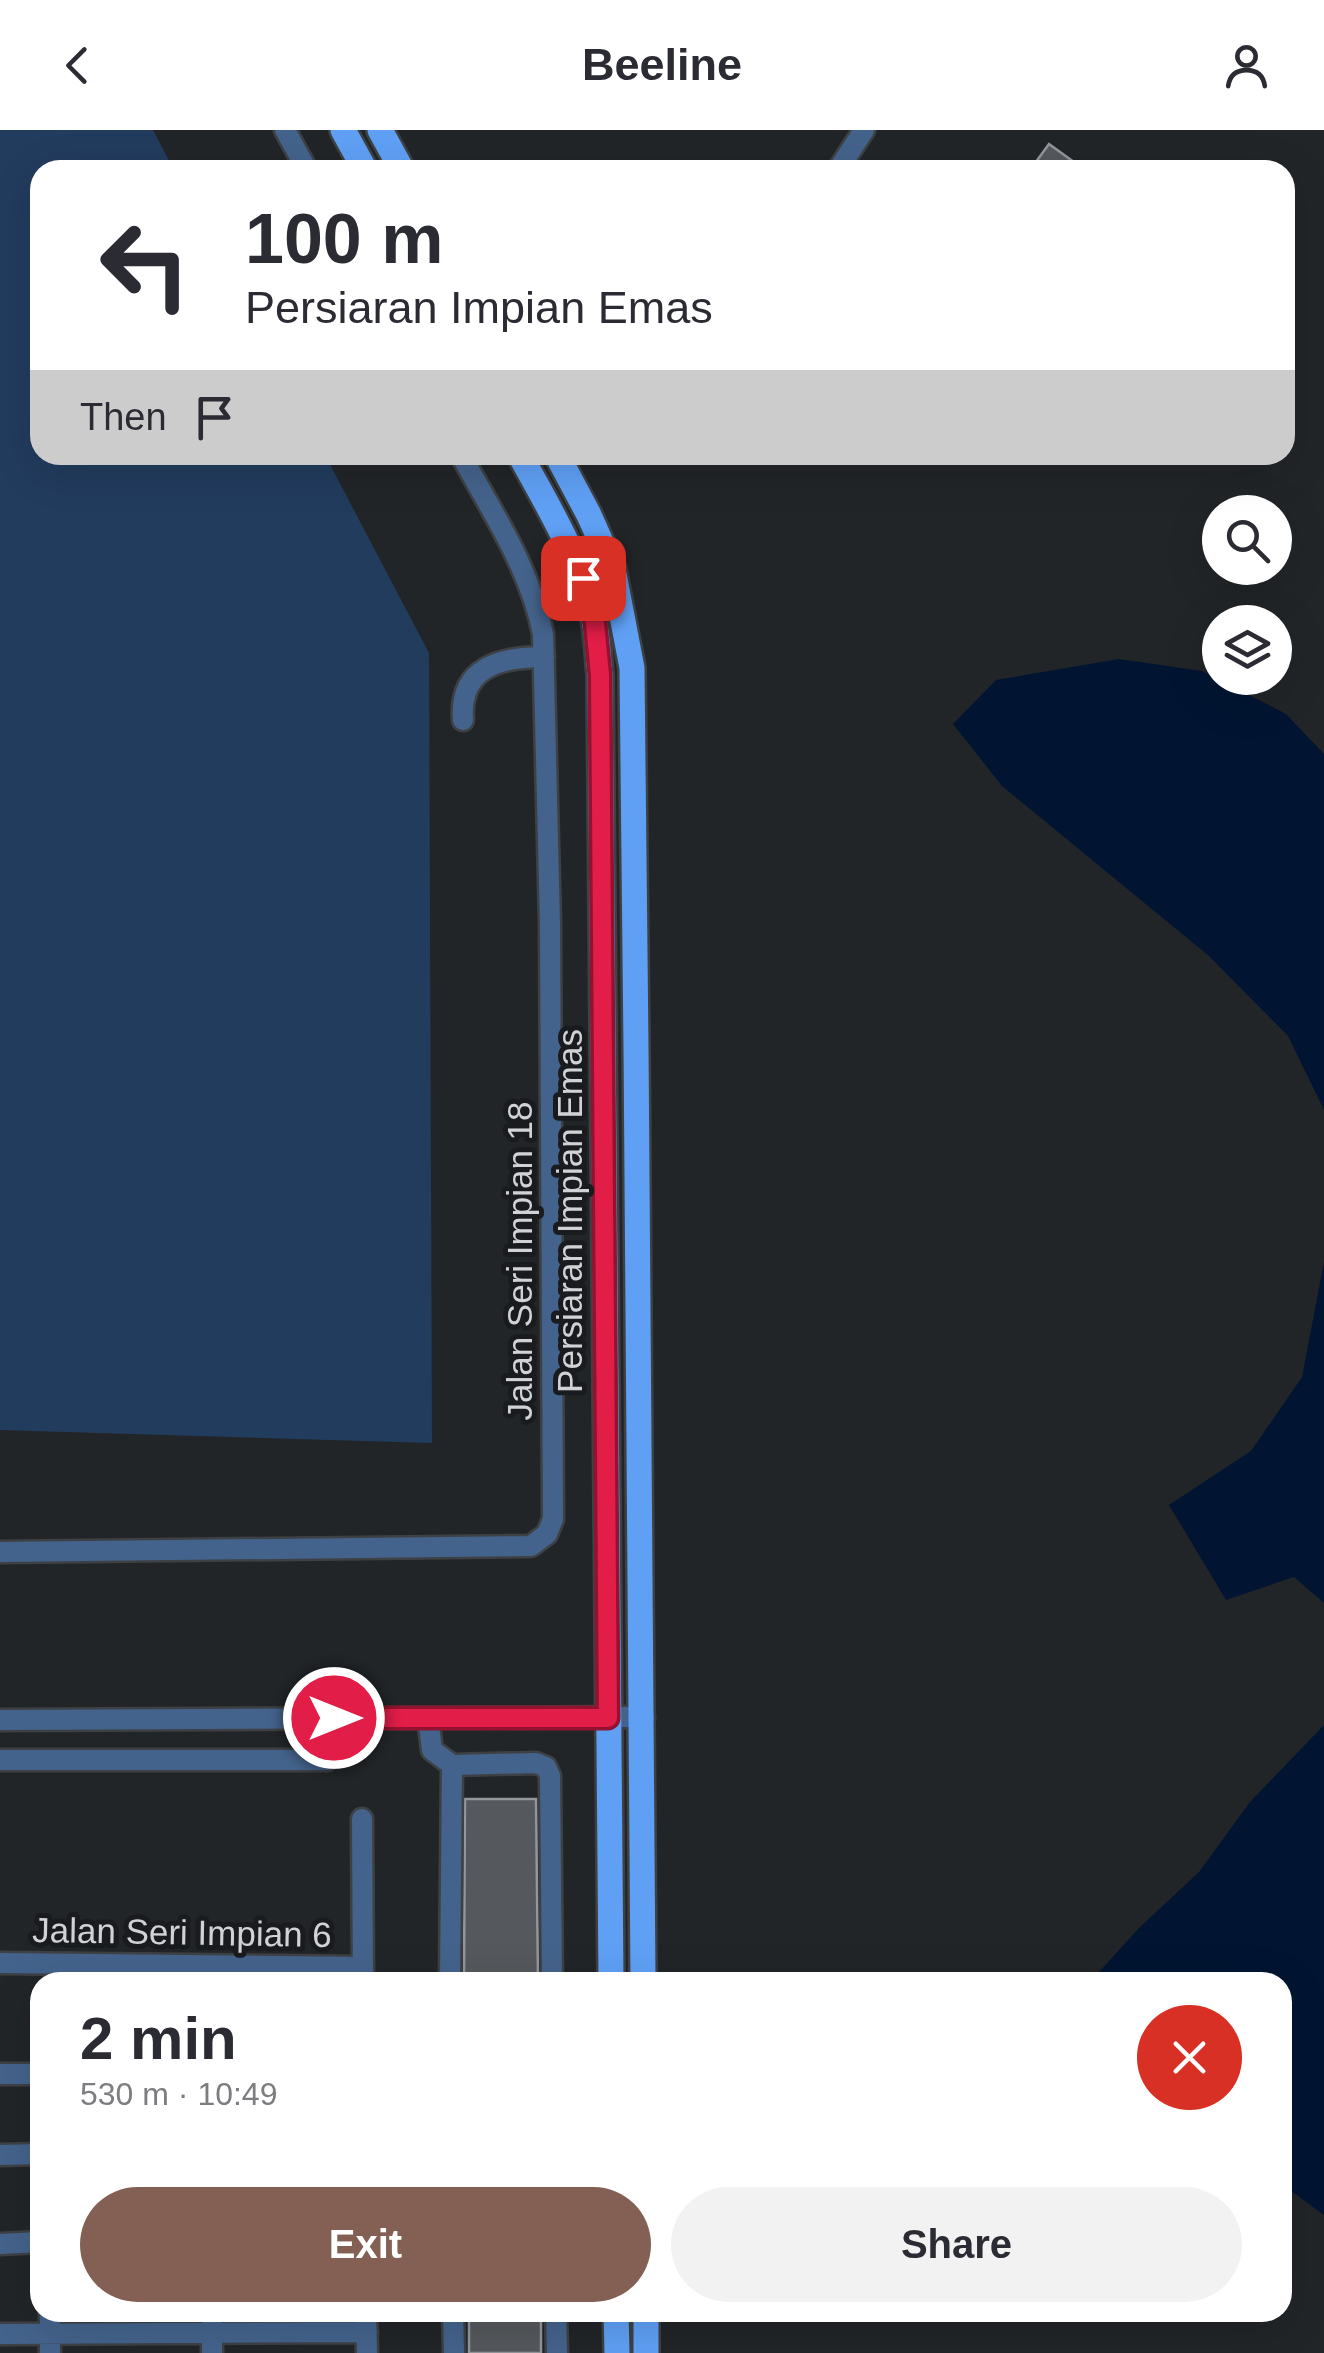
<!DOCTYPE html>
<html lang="en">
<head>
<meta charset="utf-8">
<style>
  :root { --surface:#fff; --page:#f2f2f3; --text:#2b2b33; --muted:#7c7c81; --accent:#846054 }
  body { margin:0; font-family:Helvetica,sans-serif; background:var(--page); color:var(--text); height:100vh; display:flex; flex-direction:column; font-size:38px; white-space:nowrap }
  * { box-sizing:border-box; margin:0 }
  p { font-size:32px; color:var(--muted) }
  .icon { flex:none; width:55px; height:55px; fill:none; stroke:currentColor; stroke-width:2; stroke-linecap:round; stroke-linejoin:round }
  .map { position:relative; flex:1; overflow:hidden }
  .details { position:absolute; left:30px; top:1842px; width:1262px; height:350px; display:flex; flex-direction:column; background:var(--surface); border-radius:30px; box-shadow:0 10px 40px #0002 }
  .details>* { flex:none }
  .hud { position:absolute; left:30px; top:30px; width:1265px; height:305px; border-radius:30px; box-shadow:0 10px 40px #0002; background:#fff; color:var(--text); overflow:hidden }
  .tools { position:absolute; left:1202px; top:365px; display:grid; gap:20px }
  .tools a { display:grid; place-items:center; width:90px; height:90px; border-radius:50%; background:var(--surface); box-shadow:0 10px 40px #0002; font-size:50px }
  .pin { position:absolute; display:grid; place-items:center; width:85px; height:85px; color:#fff; margin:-42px; border-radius:20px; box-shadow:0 5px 15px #0006 }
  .me { position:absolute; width:110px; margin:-55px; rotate:90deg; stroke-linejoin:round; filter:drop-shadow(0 0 8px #0008) }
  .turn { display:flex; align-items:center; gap:35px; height:210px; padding:0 50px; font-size:45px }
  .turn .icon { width:130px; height:130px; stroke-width:2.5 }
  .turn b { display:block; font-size:70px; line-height:85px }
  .then { display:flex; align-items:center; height:95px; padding:0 50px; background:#0003; gap:20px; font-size:38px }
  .round { display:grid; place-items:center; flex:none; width:105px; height:105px; border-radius:52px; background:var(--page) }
  .head { display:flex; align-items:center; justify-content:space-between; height:170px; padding:0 50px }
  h1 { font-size:60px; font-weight:700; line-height:75px }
  .cta { display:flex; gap:20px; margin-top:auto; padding:20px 50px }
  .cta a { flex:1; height:115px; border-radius:60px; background:var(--accent); color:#fff; font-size:40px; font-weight:700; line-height:115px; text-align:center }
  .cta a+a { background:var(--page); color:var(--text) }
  header { display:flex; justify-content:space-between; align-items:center; height:130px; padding:0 50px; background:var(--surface); font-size:45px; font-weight:700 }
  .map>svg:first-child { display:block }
  .green { fill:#223c5e }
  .water { fill:#011532 }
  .building { fill:#55585c; stroke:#93979c; stroke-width:2.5 }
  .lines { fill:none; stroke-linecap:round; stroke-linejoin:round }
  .minor-casing { stroke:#3e4144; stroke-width:25 }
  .major-casing { stroke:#3e4144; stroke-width:30 }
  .minor { stroke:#44638c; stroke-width:20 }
  .major { stroke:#5fa0f5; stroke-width:25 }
  .route-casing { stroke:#92132f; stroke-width:25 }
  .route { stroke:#e11d48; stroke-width:18 }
  .labels { text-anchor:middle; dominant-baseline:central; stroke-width:10; stroke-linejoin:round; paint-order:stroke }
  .street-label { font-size:35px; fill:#d1d2d5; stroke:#191b1f }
</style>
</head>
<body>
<header><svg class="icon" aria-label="back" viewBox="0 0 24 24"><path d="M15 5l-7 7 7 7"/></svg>Beeline<svg class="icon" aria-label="person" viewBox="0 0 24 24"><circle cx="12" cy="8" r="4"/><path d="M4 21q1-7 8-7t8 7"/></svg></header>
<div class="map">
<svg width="1324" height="2223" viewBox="0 0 1324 2223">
  <rect width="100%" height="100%" fill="#222528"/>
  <!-- green -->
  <path class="green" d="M 0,0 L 153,0 L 174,40 L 40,40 L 40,325 L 325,325 L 429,523 L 432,1313 L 0,1300 Z"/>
  <!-- water -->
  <path class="water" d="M 1119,529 L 1202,541 L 1286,584 L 1324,624 L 1324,980 L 1288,906 L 1209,826 L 1002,656 L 953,594 L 996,550 Z
    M 1324,1132 L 1324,1473 L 1294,1447 L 1226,1470 L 1169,1375 L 1251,1321 L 1302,1247 Z
    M 1324,1595 L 1324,2085 L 1283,2055 L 1282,1852 L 1090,1852 L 1139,1798 L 1199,1742 L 1250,1672 Z"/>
  <!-- building -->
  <path class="building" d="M 1049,14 L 1085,40 L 1030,40 Z
    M 465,1669 L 536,1669 L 538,1852 L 464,1852 Z
    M 469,2182 L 541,2182 L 541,2223 L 469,2223 Z"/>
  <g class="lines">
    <!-- minor casing -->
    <g class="minor-casing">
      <path id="minor" d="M 285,0 L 307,40
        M 838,40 L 864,0
        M 463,590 C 459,537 500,527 544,527
        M 0,1422 L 531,1416 L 547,1404 L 553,1389 L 550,794 L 543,504 C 531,440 492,382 461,325
        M 428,1588 L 432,1620 L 452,1635 L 536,1633 L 546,1637 L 550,1646 L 552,1852
        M 0,1590 L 644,1587
        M 0,1630 L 327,1630
        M 362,1689 L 363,1852
        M 0,1833 L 363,1837
        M 450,1852 L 452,1635
        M 0,1944 L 40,1944
        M 0,2025 L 40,2024
        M 0,2114 L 40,2112
        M 50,2182 L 50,2223
        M 366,2182 L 367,2223
        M 453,2182 L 454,2223
        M 556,2182 L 557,2223
        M 0,2204 L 367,2202
        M 212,2223 L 212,2182"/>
    </g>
    <!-- major casing -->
    <g class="major-casing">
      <path id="major" d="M 343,0 L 365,40
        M 380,0 L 402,40
        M 520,325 C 549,378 581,430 594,490 C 598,508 598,527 600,545 L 611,1852
        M 557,325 L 589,385 L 613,439 L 632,538 C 636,976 643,1414 643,1852
        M 616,2182 L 617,2223
        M 646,2182 L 646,2223"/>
    </g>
    <!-- minor -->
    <use href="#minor" class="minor"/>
    <!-- major -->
    <use href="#major" class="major"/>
  </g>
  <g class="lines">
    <!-- route casing -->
    <g class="route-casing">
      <path id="route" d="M 334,1588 L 608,1588 L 600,545 L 595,493 L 583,448"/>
    </g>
    <!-- route -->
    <use href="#route" class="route"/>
  </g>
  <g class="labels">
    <!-- street labels -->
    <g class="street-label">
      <text transform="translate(569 1081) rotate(-90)">Persiaran Impian Emas</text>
      <text transform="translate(519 1131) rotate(-90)">Jalan Seri Impian 18</text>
      <text transform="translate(182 1802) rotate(1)">Jalan Seri Impian 6</text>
    </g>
  </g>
</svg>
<div class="tools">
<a><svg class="icon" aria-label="search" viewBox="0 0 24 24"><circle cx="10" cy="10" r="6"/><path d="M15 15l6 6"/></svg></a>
<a><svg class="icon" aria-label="layers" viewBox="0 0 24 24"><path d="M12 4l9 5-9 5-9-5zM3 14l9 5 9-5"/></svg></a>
</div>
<div class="pin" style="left:583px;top:448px;background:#d93025"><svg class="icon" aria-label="arrive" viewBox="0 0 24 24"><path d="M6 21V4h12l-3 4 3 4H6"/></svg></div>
<svg class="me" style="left:334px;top:1588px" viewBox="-20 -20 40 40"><circle r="17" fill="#e11d48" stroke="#fff" stroke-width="3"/><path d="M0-11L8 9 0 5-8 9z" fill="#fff"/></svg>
<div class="hud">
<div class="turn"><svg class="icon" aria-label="left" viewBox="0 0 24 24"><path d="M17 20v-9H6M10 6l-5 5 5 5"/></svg><div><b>100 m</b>Persiaran Impian Emas</div></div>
<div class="then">Then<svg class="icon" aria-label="arrive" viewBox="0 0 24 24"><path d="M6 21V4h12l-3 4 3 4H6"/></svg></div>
</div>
<section class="details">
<div class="head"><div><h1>2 min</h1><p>530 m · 10:49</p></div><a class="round" style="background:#d93025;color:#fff"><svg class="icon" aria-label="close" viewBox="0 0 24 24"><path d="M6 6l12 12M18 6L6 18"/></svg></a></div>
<div class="cta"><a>Exit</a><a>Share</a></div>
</section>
</div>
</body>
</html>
